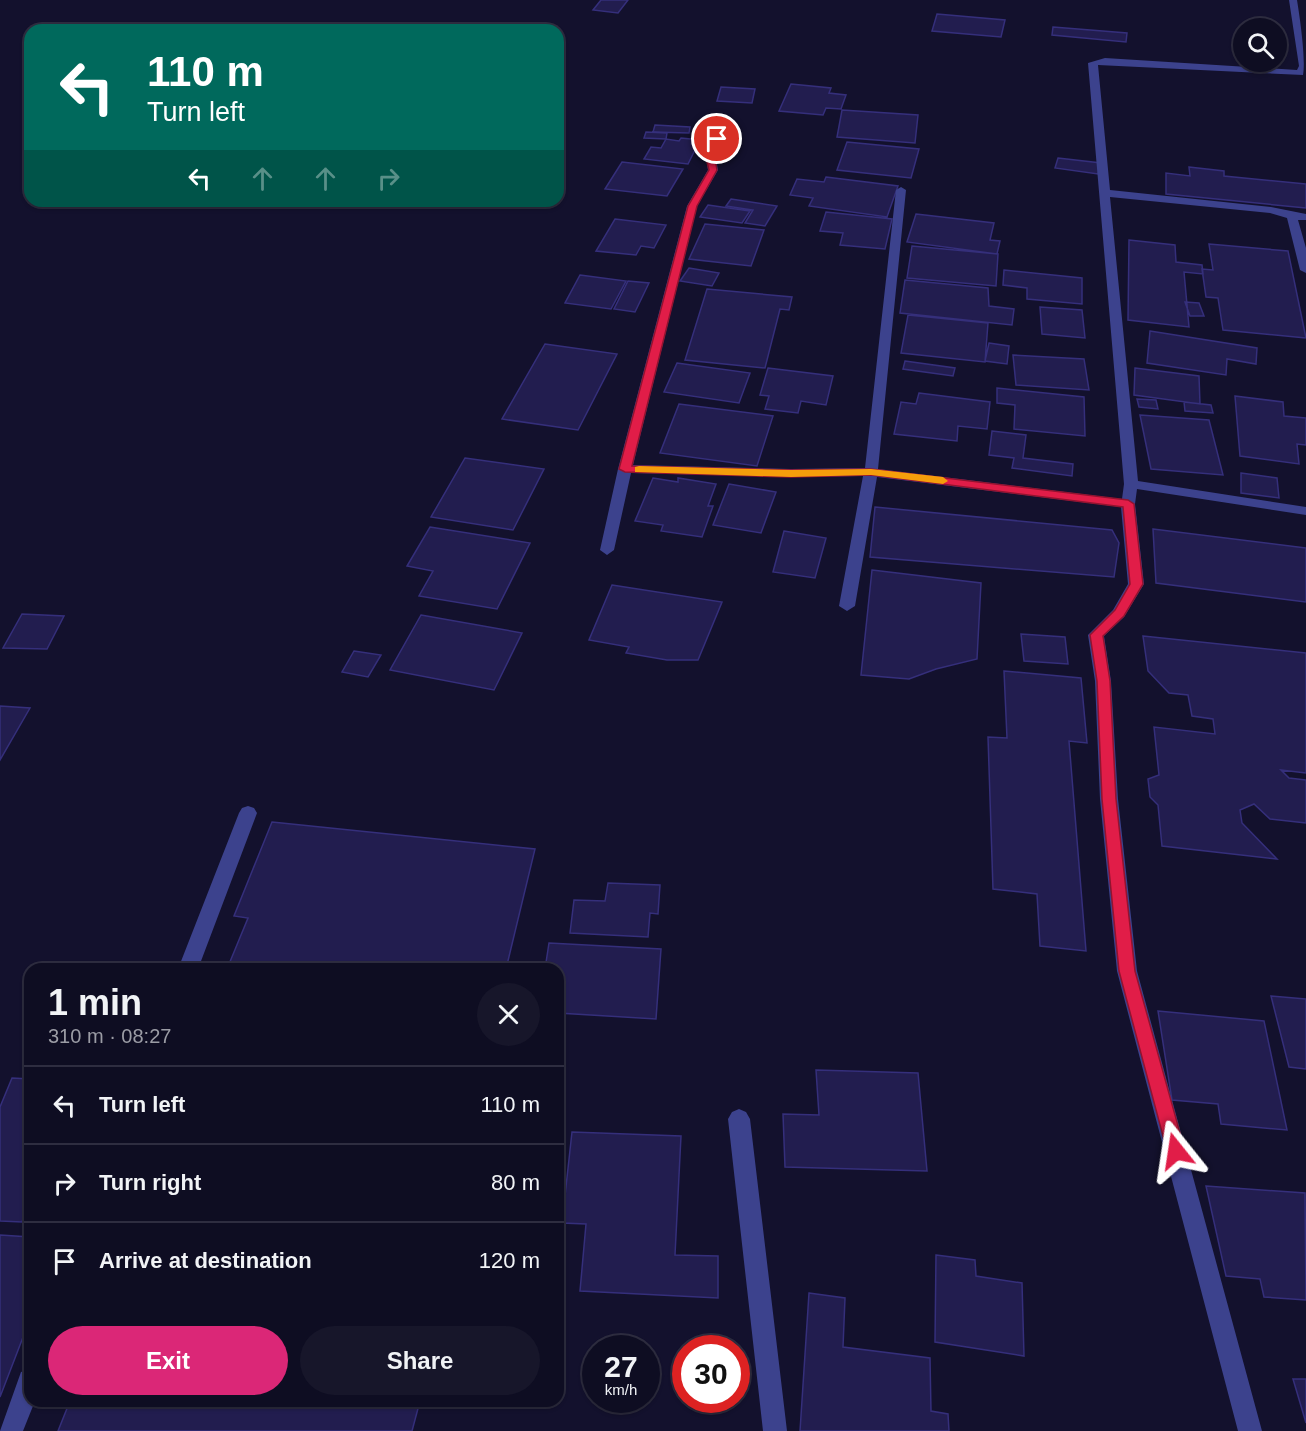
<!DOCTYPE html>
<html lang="en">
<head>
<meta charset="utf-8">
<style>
  :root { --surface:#0e0d22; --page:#17162a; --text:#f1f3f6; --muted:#9b9ca5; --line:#2e2d40; --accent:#db2777 }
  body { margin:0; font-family:Arial,sans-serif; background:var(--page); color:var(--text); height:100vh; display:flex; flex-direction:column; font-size:22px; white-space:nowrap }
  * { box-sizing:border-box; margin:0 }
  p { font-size:20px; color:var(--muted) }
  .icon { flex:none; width:33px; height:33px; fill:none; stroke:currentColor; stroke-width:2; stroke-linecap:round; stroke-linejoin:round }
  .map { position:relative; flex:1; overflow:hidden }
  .panel { position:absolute; left:24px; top:963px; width:540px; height:444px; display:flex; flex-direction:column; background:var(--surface); border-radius:18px; box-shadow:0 2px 4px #0004,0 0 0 2px var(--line) }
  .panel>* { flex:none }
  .guide { position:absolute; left:24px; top:24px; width:540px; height:183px; border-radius:18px; box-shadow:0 2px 4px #0004,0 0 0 2px var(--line); background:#00695c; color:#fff; overflow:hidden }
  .tools { position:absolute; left:1233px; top:18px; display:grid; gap:12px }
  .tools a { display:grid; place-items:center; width:54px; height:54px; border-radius:50%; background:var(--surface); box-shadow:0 2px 4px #0004,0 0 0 2px var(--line); font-size:30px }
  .speed { position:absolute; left:582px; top:1335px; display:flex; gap:12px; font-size:30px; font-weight:700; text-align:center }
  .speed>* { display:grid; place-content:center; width:78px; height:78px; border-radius:50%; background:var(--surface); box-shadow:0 2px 4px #0004,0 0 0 2px var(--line); line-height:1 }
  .speed small { font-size:15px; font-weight:400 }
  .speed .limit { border:9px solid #d22; background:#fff; color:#111 }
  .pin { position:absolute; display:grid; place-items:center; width:51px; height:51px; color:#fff; margin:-26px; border:3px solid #fff; border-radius:50%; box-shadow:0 2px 6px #0007 }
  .me { position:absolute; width:66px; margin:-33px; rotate:345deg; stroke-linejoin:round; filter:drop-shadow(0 0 4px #0008) }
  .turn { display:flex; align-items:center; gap:21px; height:126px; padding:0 24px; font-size:27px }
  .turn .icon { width:78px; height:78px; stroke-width:2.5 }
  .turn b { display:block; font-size:42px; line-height:51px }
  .lanes { display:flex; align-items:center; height:57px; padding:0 24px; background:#0003; justify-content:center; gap:30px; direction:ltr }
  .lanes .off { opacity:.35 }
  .round { display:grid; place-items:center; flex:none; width:63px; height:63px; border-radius:32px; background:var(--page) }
  .overview { display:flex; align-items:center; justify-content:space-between; height:102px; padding:0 24px }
  h1 { font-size:36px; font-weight:700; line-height:45px }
  .primary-button { display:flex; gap:12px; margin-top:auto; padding:12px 24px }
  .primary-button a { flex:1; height:69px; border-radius:36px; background:var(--accent); color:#fff; font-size:24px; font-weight:700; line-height:69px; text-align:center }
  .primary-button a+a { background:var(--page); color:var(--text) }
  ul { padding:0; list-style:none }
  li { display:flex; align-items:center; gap:18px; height:78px; padding:0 24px; border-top:2px solid var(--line) }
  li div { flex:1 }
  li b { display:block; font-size:22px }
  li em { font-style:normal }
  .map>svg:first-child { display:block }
  .building { fill:#221d4f; stroke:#352f7b; stroke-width:1.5 }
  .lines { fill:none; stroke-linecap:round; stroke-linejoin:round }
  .minor { fill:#3c428d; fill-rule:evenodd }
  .route { fill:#e11d48; stroke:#92132f; stroke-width:1.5 }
  .slow { fill:#f59e0b }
</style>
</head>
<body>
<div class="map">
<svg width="1306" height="1431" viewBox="0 0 1306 1431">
  <rect width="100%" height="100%" fill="#13112d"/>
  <!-- building -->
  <path class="building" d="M 601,0 L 628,0 L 618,13 L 593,10 Z
    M 937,14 L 1005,20 L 1001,37 L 932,31 Z
    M 1053,27 L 1127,33 L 1126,42 L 1052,35 Z
    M 791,84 L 831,88 L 829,93 L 846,95 L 841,109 L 826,108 L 823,115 L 779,111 Z
    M 721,87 L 755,89 L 752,103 L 717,101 Z
    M 842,110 L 918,115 L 915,143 L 837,137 Z
    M 655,125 L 690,127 L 689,133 L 653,132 Z
    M 646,132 L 667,133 L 666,139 L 644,138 Z
    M 681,138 L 700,140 L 688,164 L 644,159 L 651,147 L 661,148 L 666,139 L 679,141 Z
    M 847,142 L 919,149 L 911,178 L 837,170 Z
    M 1058,158 L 1101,163 L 1098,174 L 1055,168 Z
    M 622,162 L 683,169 L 667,196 L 605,189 Z
    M 1189,167 L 1224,171 L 1224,176 L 1306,184 L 1306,208 L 1166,194 L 1166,173 L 1190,176 Z
    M 826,177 L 898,186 L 887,217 L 809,206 L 813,198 L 790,195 L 797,179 L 824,182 Z
    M 731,199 L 777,206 L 765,226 L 745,223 L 753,210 L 726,206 Z
    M 708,205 L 750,211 L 742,223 L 700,217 Z
    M 826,212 L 892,219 L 885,249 L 840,245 L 843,233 L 820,231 Z
    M 916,214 L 994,223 L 990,240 L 1000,241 L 997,254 L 907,242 Z
    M 615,219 L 666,225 L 654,248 L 641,246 L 636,255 L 596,251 Z
    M 705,224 L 764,230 L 751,266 L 689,259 Z
    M 1129,240 L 1175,245 L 1176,262 L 1202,265 L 1203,274 L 1184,272 L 1189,327 L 1128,320 Z
    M 1209,244 L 1288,251 L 1306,338 L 1223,330 L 1218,298 L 1206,297 L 1202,269 L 1213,270 Z
    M 912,246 L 998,254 L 996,286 L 907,278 Z
    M 689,268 L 719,273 L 712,286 L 680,281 Z
    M 1004,270 L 1082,278 L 1082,304 L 1027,299 L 1027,288 L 1003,285 Z
    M 580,275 L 626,281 L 611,309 L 565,303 Z
    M 905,280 L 988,288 L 989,306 L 1014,309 L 1012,325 L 900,313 Z
    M 628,281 L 649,283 L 635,312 L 614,309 Z
    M 707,289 L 792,297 L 789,310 L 780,309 L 765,368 L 685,360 Z
    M 1185,302 L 1199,303 L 1204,316 L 1190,316 Z
    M 1040,307 L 1082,310 L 1085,338 L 1042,334 Z
    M 908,315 L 988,323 L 985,362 L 901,353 Z
    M 1150,331 L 1257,348 L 1256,364 L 1227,359 L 1226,375 L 1147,363 Z
    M 989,343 L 1009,346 L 1007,364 L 985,361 Z
    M 545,344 L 617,354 L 578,430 L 502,419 Z
    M 1013,355 L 1084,359 L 1089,390 L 1016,385 Z
    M 905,361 L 955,368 L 953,376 L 903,369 Z
    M 677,363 L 750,373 L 739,403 L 664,392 Z
    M 768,368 L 833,376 L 826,405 L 801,401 L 798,413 L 765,409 L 769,396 L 760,395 Z
    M 1135,368 L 1199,376 L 1200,404 L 1134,395 Z
    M 997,388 L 1084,397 L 1085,436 L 1014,429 L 1015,405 L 997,403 Z
    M 919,393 L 990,402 L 987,429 L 958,426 L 957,441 L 894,434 L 901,402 L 916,404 Z
    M 1235,396 L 1283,402 L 1284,416 L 1306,418 L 1306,445 L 1297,444 L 1299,464 L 1240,456 Z
    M 1137,399 L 1156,400 L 1158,409 L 1139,407 Z
    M 1184,402 L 1211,405 L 1213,413 L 1185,411 Z
    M 679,404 L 773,416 L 757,466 L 660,453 Z
    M 1140,415 L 1209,420 L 1223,475 L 1151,469 Z
    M 992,431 L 1026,435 L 1023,458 L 1073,464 L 1072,476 L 1012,468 L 1014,458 L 989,455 Z
    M 465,458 L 544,469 L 513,530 L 431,517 Z
    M 1241,473 L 1277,478 L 1279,498 L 1241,493 Z
    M 653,478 L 678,482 L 678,478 L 716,484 L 708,506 L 713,506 L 702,537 L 661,531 L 663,525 L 635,521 Z
    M 729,484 L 776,492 L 761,533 L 713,525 Z
    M 875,507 L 1112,530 L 1119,543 L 1114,577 L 870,557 Z
    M 430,527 L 530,543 L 497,609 L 419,596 L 433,571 L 407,566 Z
    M 1153,529 L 1306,548 L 1306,602 L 1156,583 Z
    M 784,531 L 826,538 L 815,578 L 773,572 Z
    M 872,570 L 981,583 L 977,659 L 936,669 L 909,679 L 861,675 Z
    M 612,585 L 722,602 L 698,660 L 667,660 L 626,653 L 629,647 L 589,640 Z
    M 22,614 L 64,616 L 47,649 L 3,648 Z
    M 421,615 L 522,633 L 494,690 L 390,670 Z
    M 1021,634 L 1065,637 L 1068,664 L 1024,661 Z
    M 1143,636 L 1306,653 L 1306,773 L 1281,770 L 1289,778 L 1306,780 L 1306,823 L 1270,819 L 1254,804 L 1240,810 L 1242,823 L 1277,859 L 1162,846 L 1158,805 L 1150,797 L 1148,779 L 1159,775 L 1154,727 L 1215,734 L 1213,719 L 1192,716 L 1188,695 L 1169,693 L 1148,671 Z
    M 354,651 L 381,655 L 368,677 L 342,672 Z
    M 1004,671 L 1081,678 L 1087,743 L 1069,741 L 1086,951 L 1040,946 L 1037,894 L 993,889 L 988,737 L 1007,738 Z
    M 0,706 L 30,708 L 0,760 Z
    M 272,822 L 535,849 L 506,969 L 227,969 L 248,918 L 234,916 Z
    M 608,883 L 660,885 L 658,914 L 650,913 L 648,937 L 570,933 L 574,900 L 605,901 Z
    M 549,943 L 661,949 L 656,1019 L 558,1013 L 558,969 L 545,969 Z
    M 1271,996 L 1306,999 L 1306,1069 L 1289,1067 Z
    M 1158,1011 L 1264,1021 L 1287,1130 L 1221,1124 L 1218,1104 L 1172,1100 Z
    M 816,1070 L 918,1073 L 927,1171 L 785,1167 L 783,1114 L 819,1115 Z
    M 12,1078 L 30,1079 L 30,1198 L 22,1222 L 0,1221 L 0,1107 Z
    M 572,1132 L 681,1136 L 675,1255 L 718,1256 L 718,1298 L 580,1291 L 586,1224 L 562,1223 Z
    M 1206,1186 L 1305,1193 L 1306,1300 L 1264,1297 L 1260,1279 L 1226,1276 Z
    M 0,1235 L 30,1237 L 30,1319 L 0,1397 Z
    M 936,1255 L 975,1260 L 976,1276 L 1022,1283 L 1024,1356 L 935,1342 Z
    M 809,1293 L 845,1298 L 843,1347 L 930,1358 L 931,1411 L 948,1414 L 949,1431 L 800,1431 Z
    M 1293,1379 L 1306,1379 L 1306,1423 Z
    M 70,1401 L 420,1401 L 412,1431 L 58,1431 Z"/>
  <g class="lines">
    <!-- minor -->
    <path class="minor" d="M 1289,0 L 1297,0 C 1300,18 1306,60 1303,75 L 1098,65 L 1110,190 L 1271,207 L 1306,214 L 1306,220 L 1298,220 L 1306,248 L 1306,273 L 1300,270 L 1287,218 L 1270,213 L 1110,197 L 1138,481 L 1306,507 L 1306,515 L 1137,489 L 1135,504 L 1144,584 L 1124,617 L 1104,636 L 1111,681 L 1118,799 L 1137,971 L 1262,1431 L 1238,1431 L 1117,971 L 1100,799 L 1095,681 L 1088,635 L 1113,610 L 1128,584 L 1121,507 L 877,477 L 855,606 L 847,611 L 839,606 L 863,476 L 791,477 L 631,473 L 614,550 L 607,555 L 600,550 L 618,469 L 687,206 L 708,170 L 706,158 L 718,120 L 723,117 L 728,120 L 716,158 L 718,170 L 697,206 L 633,465 L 791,469 L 865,468 L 896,190 L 901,187 L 906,190 L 878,469 L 1122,499 L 1124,484 L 1088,63 L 1105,58 L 1297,70 L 1299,66 Z
      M 248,806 L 254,808 L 257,813 L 198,969 L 178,969 L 239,813 L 242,808 Z
      M 739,1109 L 746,1112 L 750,1119 L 787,1431 L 763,1431 L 728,1119 L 732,1112 Z
      M 30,1369 L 30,1401 L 35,1401 L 23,1431 L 0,1431 L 21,1372 Z"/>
  </g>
  <!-- route -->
  <path class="route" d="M 717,137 L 721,139 L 715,158 L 717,170 L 697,206 L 632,466 L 791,470 L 871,469 L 1128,500 L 1134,504 L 1143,584 L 1124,616 L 1103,636 L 1110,681 L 1116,799 L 1135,971 L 1185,1151 L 1182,1157 L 1176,1159 L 1170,1157 L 1167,1151 L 1119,971 L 1102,799 L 1097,681 L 1090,635 L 1115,610 L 1130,584 L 1123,507 L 871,475 L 791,477 L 625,472 L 619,469 L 688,206 L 709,170 L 706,158 L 713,139 Z"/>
  <!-- slow -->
  <path class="slow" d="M 639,466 L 791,470 L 871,469 L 943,477 L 948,481 L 943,484 L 871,475 L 791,477 L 635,472 L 635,467 Z"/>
</svg>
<div class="tools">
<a><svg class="icon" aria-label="search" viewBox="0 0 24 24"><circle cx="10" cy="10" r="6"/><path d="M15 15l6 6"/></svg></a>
</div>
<div class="speed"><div>27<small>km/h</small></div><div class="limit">30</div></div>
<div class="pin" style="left:717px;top:139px;background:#d93025"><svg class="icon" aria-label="arrive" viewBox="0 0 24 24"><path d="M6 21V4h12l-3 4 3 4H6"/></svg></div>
<svg class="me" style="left:1176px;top:1151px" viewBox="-20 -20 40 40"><path d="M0-17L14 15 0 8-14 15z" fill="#e11d48" stroke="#fff" stroke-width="4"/></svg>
<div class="guide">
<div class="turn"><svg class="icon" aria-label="left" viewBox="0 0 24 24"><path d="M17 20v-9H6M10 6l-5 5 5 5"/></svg><div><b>110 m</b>Turn left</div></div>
<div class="lanes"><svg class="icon" aria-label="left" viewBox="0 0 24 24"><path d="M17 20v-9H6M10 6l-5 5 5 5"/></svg><svg class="icon off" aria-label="ahead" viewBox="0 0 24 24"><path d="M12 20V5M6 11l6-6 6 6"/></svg><svg class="icon off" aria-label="ahead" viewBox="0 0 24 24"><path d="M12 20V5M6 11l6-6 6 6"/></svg><svg class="icon off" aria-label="right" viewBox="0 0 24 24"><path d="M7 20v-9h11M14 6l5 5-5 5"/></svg></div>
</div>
<section class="panel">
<div class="overview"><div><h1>1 min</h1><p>310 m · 08:27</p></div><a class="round"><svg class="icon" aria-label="close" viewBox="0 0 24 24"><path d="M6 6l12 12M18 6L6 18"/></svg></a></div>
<ul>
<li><svg class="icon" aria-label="left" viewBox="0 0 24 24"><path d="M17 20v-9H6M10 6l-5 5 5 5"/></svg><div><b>Turn left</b></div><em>110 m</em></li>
<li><svg class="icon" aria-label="right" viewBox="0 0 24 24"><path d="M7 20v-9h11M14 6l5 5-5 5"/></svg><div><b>Turn right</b></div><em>80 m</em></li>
<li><svg class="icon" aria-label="arrive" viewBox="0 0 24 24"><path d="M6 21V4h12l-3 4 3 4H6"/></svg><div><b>Arrive at destination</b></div><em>120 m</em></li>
</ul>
<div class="primary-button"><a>Exit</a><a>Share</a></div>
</section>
</div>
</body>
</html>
